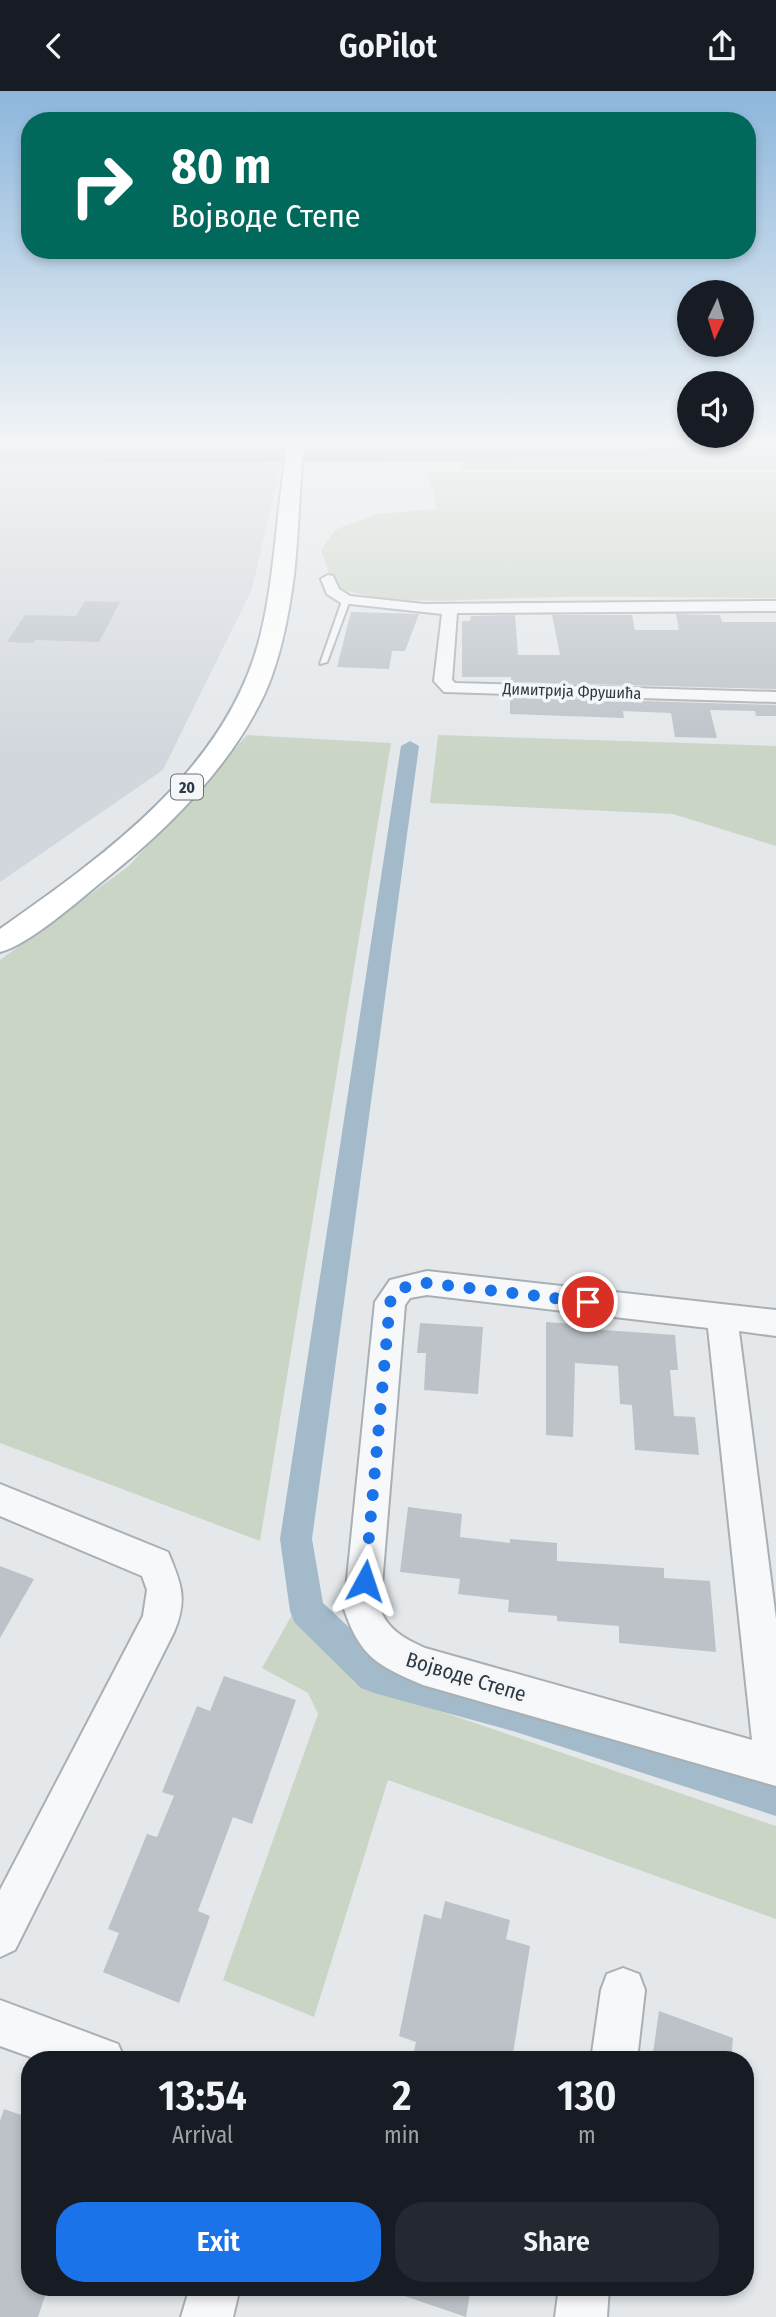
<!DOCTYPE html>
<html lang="en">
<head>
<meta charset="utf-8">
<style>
  :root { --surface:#171b24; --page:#242831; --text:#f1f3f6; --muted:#9ea1a6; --accent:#1a73e8 }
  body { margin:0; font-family:"Fira Sans Condensed",sans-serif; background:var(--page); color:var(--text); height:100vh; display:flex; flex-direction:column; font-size:26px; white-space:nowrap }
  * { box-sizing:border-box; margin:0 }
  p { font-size:23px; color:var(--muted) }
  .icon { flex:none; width:38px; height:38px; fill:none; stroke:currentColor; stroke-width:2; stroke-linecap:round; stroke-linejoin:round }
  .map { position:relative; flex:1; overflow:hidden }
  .side { position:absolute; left:21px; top:1960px; width:733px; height:245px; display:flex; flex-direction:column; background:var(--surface); border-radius:28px; box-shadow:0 4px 10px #0003 }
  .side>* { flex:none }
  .guide { position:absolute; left:21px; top:21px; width:735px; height:147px; border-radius:28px; box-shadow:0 4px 10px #0003; background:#00695c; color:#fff; overflow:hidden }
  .needle { width:46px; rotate:184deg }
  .tools { position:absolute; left:677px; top:189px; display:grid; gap:14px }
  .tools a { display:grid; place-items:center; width:77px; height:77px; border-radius:50%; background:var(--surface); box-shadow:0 4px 10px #0003; font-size:35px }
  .pin { position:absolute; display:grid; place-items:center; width:60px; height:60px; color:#fff; margin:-30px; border:4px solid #fff; border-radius:50%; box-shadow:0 2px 7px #0007 }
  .me { position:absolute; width:77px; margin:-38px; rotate:5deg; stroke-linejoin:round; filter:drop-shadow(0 0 5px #0008) }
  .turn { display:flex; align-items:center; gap:24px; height:147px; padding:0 35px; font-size:32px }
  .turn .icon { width:91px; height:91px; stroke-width:2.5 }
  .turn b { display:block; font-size:49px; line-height:60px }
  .eta { display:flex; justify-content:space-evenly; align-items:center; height:119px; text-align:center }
  .eta b { font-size:42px; font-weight:600; line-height:49px }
  .button { display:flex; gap:14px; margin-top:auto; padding:14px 35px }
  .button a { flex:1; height:80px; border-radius:28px; background:var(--accent); color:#fff; font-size:28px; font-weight:600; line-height:80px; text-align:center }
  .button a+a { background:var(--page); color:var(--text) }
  header { display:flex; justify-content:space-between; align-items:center; height:91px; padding:0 35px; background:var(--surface); font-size:32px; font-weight:600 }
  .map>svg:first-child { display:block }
  .built { fill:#d2d7dd }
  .green { fill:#cbd5c6 }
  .water { fill:#a2bac9 }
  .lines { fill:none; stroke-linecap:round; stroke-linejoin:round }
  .canal { fill:#a2bac9; fill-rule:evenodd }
  .building { fill:#bcc2c8 }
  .lane-casing { stroke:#a9b0b5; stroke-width:4 }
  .street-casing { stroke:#a9b0b5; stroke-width:4 }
  .primary-casing { stroke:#a4aeb6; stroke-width:4 }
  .lane { fill:#f7f8fa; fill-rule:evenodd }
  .street { fill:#f7f8fa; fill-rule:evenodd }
  .primary { fill:#fff; fill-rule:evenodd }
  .route { stroke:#1a73e8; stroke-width:12; stroke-dasharray:0 21.6 }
  .labels { text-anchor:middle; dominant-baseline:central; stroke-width:7; stroke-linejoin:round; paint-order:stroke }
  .far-street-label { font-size:16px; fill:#2c3843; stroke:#f4f6f8 }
  .shield { fill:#f4f6f8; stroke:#687179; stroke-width:2 }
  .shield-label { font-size:16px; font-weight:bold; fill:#2c3843 }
  .near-street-label { font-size:21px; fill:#2c3843; stroke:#f4f6f8 }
</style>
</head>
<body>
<header><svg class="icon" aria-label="back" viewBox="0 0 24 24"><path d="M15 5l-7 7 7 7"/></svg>GoPilot<svg class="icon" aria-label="share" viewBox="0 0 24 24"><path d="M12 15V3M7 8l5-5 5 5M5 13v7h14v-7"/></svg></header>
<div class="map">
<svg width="776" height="2226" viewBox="0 0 776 2226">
  <rect width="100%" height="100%" fill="#e4e8eb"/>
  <!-- built -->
  <path class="built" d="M 0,372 L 281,373 L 252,498 L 163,679 L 0,791 Z"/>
  <!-- green -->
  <path class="green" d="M 776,360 L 776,379 L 460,379 L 467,371 Z
    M 428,381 L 776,381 L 776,507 C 690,507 604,504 518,507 C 457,508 391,517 333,495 L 321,459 L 335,439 L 376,423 L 437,418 Z
    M 247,644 L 391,652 L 260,1450 L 0,1352 L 0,869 L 129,775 Z
    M 438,644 L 776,655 L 776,755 L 673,723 L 430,712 Z
    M 293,1522 L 355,1591 L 776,1735 L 776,1828 L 388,1689 L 314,1926 L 223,1889 L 318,1623 L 308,1602 L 262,1577 Z"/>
  <!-- water -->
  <path class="water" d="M 0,352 L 776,352 L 776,360 L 467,371 L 0,372 Z"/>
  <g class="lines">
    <!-- canal -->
    <path class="canal" d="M 410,650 L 419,655 L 312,1448 L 323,1512 L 384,1569 L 516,1605 L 776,1687 L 776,1725 L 516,1641 L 374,1602 L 361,1597 L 295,1532 L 290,1520 L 280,1448 L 401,655 Z"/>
  </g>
  <!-- building -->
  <path class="building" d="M 85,510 L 120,511 L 99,551 L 35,549 L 33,552 L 7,551 L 25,524 L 76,525 Z
    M 351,521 L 419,523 L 405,560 L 392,560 L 389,578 L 337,576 Z
    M 676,523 L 720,524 L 722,531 L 776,531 L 776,598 L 511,591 L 511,586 L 462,586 L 462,530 L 470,530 L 471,525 L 515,524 L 518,564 L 560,564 L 552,524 L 632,524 L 635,539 L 679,539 Z
    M 510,606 L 776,614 L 776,625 L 756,625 L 755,620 L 710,619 L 717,647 L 675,646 L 671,622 L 623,620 L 624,627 L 510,623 Z
    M 546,1231 L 574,1233 L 575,1237 L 675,1244 L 678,1279 L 670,1279 L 674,1325 L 695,1326 L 699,1364 L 635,1359 L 632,1314 L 620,1313 L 618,1275 L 575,1272 L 573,1346 L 546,1344 Z
    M 420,1232 L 483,1236 L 478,1303 L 424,1299 L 426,1262 L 417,1262 Z
    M 408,1416 L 462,1423 L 460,1446 L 510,1452 L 510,1448 L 557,1452 L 557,1470 L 664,1477 L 664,1487 L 710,1490 L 716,1561 L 619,1552 L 619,1535 L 557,1530 L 557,1525 L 508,1521 L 509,1509 L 458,1503 L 460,1488 L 400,1481 Z
    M 0,1475 L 34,1488 L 0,1547 Z
    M 224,1585 L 296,1609 L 252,1733 L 233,1726 L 198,1820 L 210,1825 L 179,1912 L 103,1881 L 119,1842 L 108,1838 L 147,1743 L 157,1746 L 174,1705 L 162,1701 L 197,1615 L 210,1620 Z
    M 445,1810 L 510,1829 L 506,1848 L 530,1855 L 512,1969 L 412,1969 L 416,1951 L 399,1945 L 424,1823 L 441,1828 Z
    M 659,1920 L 733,1947 L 731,1969 L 652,1969 Z
    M 4,2018 L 30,2027 L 30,2196 L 48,2196 L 38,2226 L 0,2226 L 0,2030 Z
    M 387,2196 L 471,2196 L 466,2226 L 387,2199 Z"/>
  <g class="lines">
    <!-- lane casing -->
    <g class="lane-casing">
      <path id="lane" d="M 343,507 L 350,509 L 327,571 L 320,573 Z"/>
    </g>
    <!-- street casing -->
    <g class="street-casing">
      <path id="street" d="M 328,484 L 333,485 L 339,498 L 350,505 L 424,513 L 776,510 L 776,520 L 457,522 L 452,589 L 455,592 L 776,601 L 776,611 L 444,601 L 434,590 L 442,523 L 341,512 L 327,503 L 321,488 Z
        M 427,1180 L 776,1219 L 776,1245 L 739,1240 L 776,1528 L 776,1695 L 423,1594 C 378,1575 360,1566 344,1518 L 375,1211 L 390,1189 ZM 427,1204 L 708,1237 L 752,1649 L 425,1557 C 405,1548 388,1539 380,1518 L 405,1214 L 410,1207 Z
        M 0,1393 L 168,1461 C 181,1492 188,1508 174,1541 L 15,1859 L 0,1866 L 0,1799 L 143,1525 L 147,1499 L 142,1485 L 0,1425 Z
        M 623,1877 L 639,1883 L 645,1899 L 637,1969 L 591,1969 L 601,1899 L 607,1883 Z
        M 0,1909 L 118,1953 L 125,1969 L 39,1969 L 0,1955 Z
        M 190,2196 L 240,2196 L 233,2226 L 181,2226 Z
        M 559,2196 L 609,2196 L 607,2226 L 555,2226 Z"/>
    </g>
    <!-- primary casing -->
    <g class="primary-casing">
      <path id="primary" d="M 288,352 L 304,352 C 299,396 299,440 294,484 C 289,523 281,566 265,602 C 230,677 167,739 104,789 C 79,809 29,854 0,861 L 0,838 C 105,764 227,678 260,546 C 276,482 276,417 288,352 Z"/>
    </g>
    <!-- lane -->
    <use href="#lane" class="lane"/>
    <!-- street -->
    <use href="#street" class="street"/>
    <!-- primary -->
    <use href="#primary" class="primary"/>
  </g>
  <!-- sky -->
  <linearGradient id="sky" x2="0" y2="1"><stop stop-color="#8cb6dc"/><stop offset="0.53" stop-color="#f3f5f6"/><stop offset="1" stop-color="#f3f5f6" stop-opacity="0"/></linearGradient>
  <rect width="776" height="663" fill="url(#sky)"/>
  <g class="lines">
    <!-- route -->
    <path class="route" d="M 365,1490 L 390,1211 L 401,1197 L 427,1192 L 588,1211"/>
  </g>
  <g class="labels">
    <!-- far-street labels -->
    <g class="far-street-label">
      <text transform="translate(572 600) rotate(2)">Димитрија Фрушића</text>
    </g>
    <!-- shield labels -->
    <rect class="shield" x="171" y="683.5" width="32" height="25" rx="5"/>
    <g class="shield-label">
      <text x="187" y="696">20</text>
    </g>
    <!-- near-street labels -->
    <g class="near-street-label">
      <text transform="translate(466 1586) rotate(17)">Војводе Степе</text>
    </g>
  </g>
</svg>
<div class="tools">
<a><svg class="needle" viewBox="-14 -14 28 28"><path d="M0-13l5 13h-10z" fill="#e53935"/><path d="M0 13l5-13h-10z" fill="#9ea1a6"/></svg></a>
<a><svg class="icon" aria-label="sound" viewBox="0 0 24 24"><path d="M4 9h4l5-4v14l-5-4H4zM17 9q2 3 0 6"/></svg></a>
</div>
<div class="pin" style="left:588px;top:1211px;background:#d93025"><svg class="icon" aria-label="arrive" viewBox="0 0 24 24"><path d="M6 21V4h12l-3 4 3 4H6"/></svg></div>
<svg class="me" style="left:365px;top:1490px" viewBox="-20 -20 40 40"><path d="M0-17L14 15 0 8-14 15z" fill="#1a73e8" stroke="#fff" stroke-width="4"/></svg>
<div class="guide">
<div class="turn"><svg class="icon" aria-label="right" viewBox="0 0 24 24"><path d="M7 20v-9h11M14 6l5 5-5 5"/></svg><div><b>80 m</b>Војводе Степе</div></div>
</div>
<section class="side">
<div class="eta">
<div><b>13:54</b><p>Arrival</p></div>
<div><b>2</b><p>min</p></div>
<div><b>130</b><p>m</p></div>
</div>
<div class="button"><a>Exit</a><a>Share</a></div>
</section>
</div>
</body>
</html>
